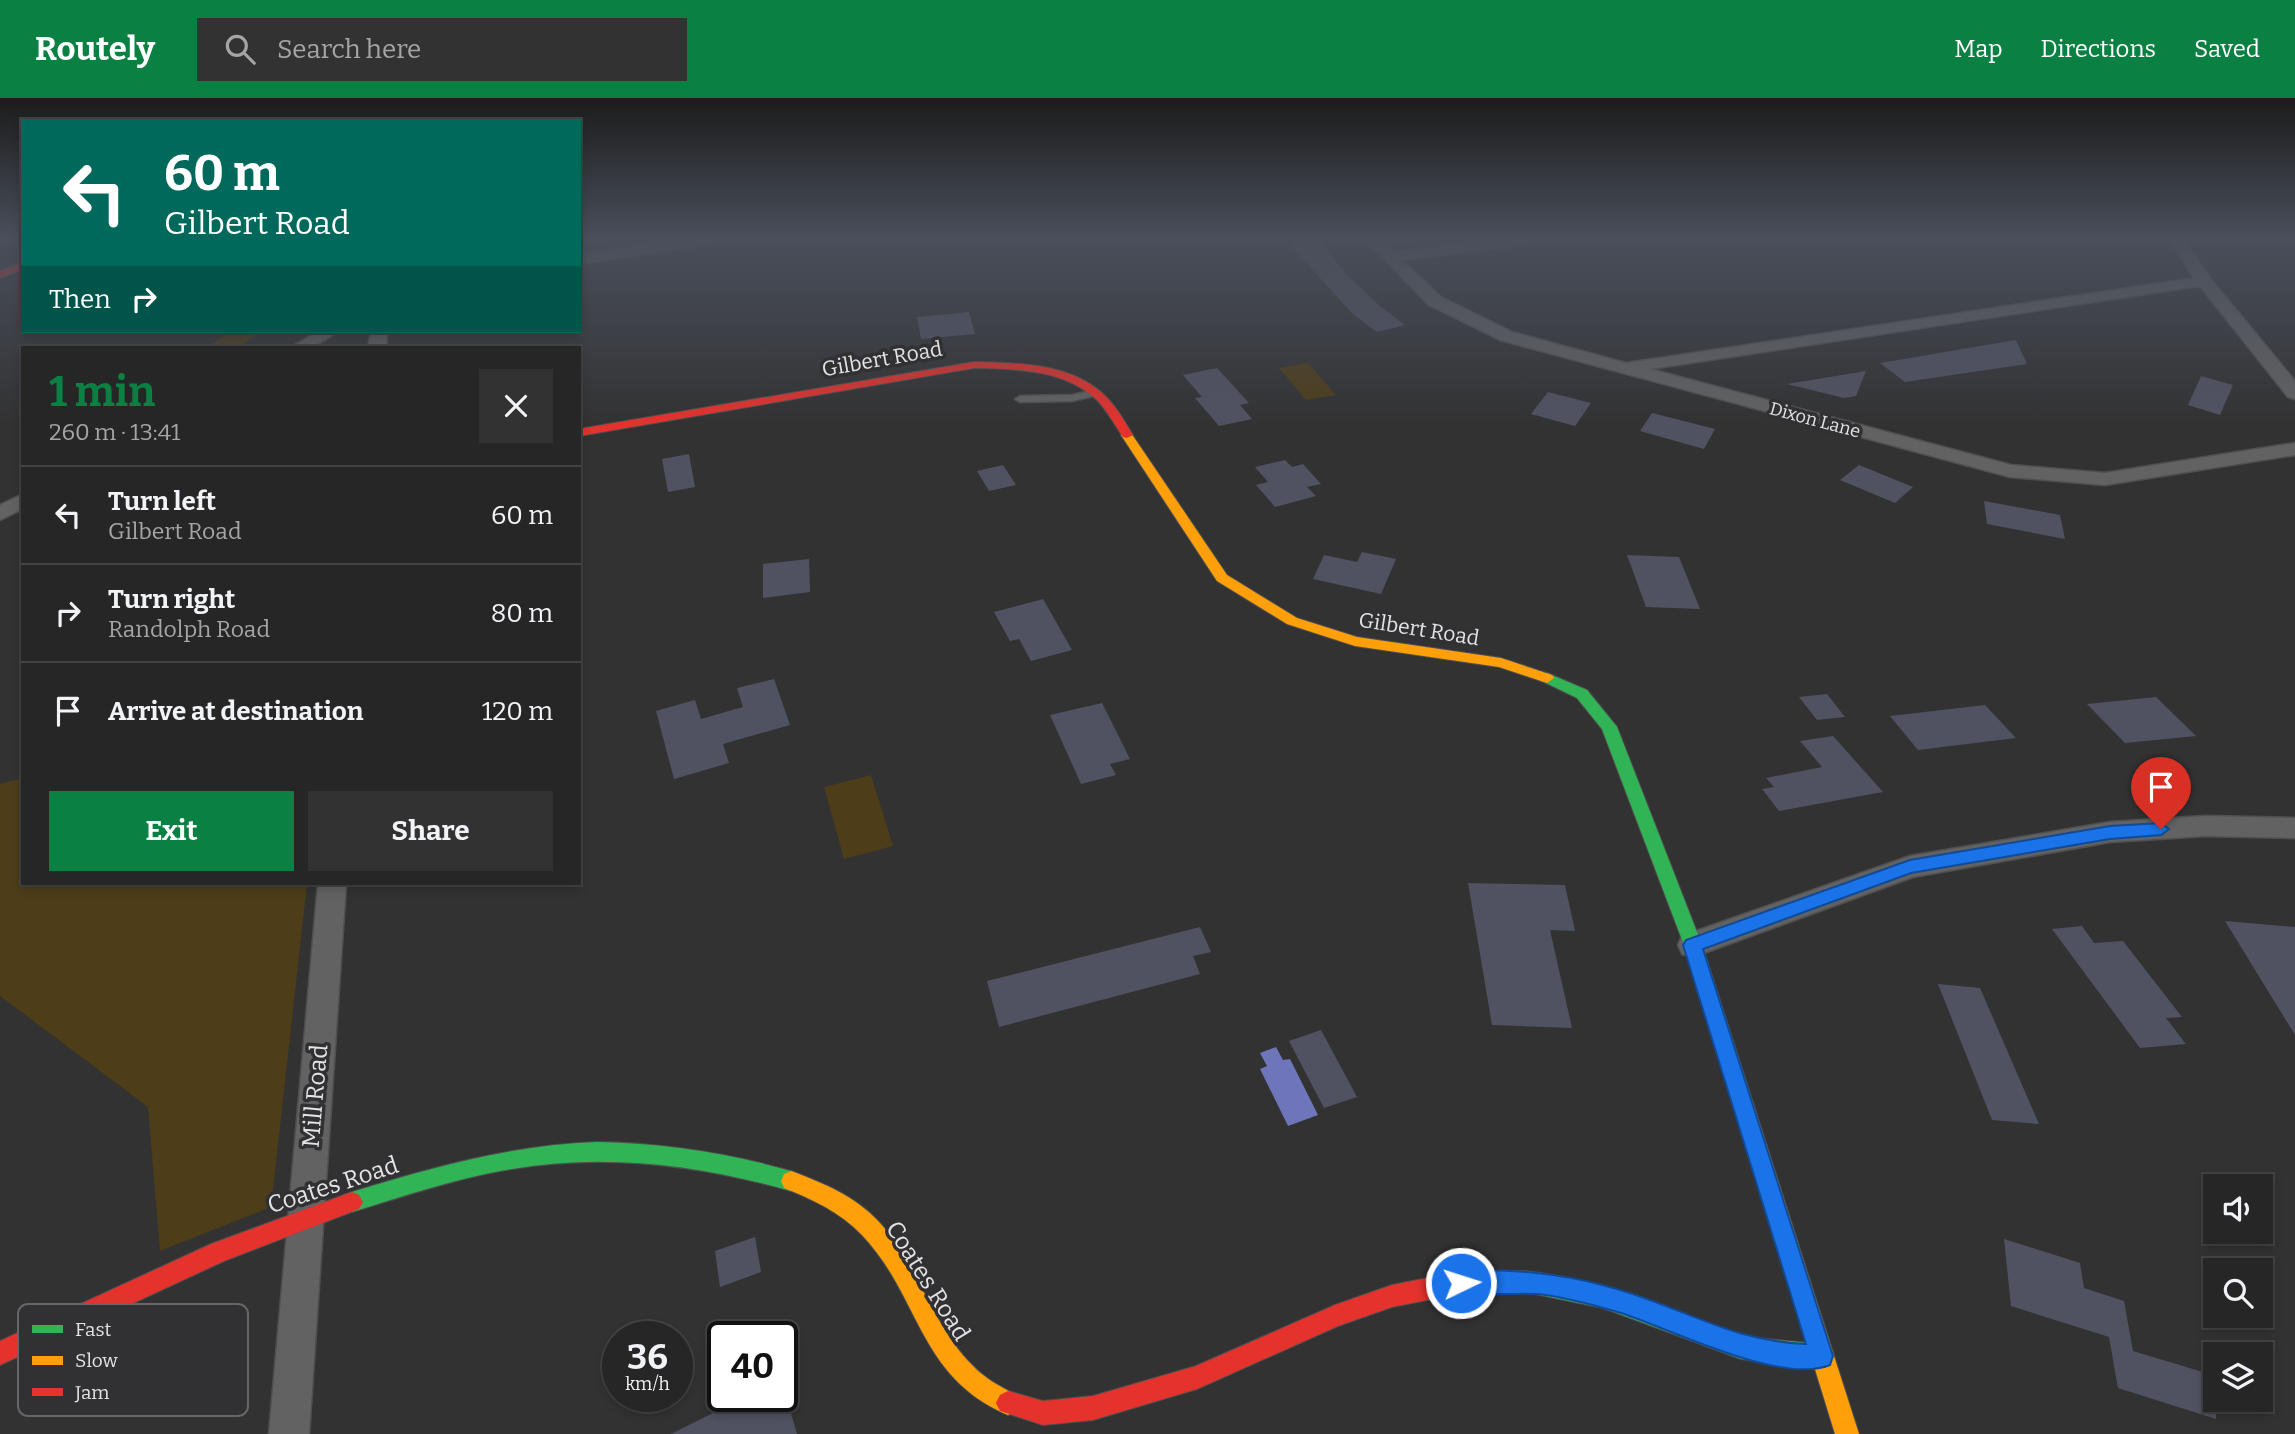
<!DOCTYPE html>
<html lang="en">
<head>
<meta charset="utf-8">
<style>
  :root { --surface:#262626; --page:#323232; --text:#f1f3f6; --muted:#a4a5a7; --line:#424343; --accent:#0b8043 }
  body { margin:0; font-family:Bitter,serif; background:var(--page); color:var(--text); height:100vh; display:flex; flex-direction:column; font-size:26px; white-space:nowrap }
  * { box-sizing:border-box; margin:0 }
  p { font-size:23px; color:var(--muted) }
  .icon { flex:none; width:38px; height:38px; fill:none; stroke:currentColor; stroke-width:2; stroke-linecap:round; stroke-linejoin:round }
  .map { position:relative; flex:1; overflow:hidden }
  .side { position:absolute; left:21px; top:248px; width:560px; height:539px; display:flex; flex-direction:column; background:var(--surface); border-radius:0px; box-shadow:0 4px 10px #0003,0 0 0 2px var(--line) }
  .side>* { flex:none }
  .top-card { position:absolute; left:21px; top:21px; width:560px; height:214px; border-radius:0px; box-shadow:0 4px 10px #0003,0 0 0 2px var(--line); background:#00695c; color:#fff; overflow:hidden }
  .fabs { position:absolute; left:2203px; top:1076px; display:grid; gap:14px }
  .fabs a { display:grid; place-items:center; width:70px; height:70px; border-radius:0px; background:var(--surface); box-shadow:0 4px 10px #0003,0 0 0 2px var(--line); font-size:35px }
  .speed { position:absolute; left:602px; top:1223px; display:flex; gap:14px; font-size:35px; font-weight:700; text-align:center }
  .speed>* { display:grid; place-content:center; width:91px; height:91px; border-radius:50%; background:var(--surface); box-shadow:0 4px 10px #0003,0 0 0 2px var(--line); line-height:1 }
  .speed small { font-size:18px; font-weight:400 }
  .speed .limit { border:4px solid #111; border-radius:10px; background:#fff; color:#111 }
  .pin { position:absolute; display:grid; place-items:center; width:60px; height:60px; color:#fff; margin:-72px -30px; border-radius:50% 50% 50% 0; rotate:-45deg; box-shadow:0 0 7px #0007 }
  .pin .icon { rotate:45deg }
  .me { position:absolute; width:77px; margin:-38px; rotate:86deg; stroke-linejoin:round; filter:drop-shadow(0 0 5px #0008) }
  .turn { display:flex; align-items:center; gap:24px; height:147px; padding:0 28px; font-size:32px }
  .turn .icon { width:91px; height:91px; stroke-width:2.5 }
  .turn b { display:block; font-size:49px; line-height:60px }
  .then { display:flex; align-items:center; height:66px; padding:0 28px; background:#0003; gap:14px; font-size:26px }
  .round { display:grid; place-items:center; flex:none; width:74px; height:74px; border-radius:0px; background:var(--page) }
  .head { display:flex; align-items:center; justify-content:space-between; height:119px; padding:0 28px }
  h1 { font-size:42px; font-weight:700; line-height:52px; color:var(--accent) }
  .primary-button { display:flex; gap:14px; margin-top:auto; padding:14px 28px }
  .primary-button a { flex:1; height:80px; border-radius:0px; background:var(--accent); color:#fff; font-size:28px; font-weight:700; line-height:80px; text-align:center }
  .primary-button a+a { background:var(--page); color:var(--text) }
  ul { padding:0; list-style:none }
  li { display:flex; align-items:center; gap:21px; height:98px; padding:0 28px; border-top:2px solid var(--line) }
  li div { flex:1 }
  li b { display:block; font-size:26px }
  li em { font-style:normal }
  header { display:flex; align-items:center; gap:42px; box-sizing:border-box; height:98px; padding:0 35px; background:var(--accent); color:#fff }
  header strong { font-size:33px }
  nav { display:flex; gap:38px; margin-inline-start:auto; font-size:24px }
  .search { width:490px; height:63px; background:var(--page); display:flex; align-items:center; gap:18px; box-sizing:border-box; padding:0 24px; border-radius:0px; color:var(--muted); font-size:26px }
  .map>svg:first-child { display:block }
  .green { fill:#4d3d19 }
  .water { fill:#6e75ba }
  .building { fill:#515261 }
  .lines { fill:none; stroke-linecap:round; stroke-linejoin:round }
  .lane-casing { stroke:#4f4f4f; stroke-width:3 }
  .street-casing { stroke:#4f4f4f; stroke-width:3 }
  .fast-casing { stroke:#4f4f4f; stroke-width:2 }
  .slow-casing { stroke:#4f4f4f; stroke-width:2 }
  .jam-casing { stroke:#4f4f4f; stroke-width:2 }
  .lane { fill:#626263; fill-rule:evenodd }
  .street { fill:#626263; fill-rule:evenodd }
  .fast { fill:#30b455; fill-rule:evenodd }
  .slow { fill:#ff9f0a; fill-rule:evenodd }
  .jam { fill:#e5322d; fill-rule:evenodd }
  .route { fill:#1a73e8; stroke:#114b97; stroke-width:2 }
  .labels { text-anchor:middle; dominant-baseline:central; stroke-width:7; stroke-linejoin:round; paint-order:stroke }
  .far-street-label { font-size:18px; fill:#e3e3e4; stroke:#313134 }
  .street-label { font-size:21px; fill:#e3e3e4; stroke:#313134 }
  .near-street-label { font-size:24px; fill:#e3e3e4; stroke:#313134 }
  .key { fill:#313134; stroke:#666669; stroke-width:2 }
  .key-label { font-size:19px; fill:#e3e3e4 }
</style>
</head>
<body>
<header>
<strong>Routely</strong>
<div class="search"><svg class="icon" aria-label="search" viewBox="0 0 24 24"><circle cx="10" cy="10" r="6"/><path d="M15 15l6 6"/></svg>Search here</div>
<nav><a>Map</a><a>Directions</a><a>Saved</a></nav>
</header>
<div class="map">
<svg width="2295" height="1336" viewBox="0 0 2295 1336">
  <rect width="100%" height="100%" fill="#323233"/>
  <!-- green -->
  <path class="green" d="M 231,233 L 261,233 L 238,250 L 207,250 Z
    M 1308,265 L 1336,297 L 1306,302 L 1279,270 Z
    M 871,677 L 893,748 L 844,761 L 824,689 Z
    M 23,680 L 23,786 L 307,786 L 271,1109 L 160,1153 L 148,1009 L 0,898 L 0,686 Z"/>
  <!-- water -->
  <path class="water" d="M 1276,949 L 1283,962 L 1290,961 L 1318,1017 L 1288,1028 L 1260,971 L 1267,968 L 1260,955 Z"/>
  <!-- building -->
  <path class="building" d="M 1320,143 L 1344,174 L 1381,209 L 1405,227 L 1377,234 L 1354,217 L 1289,146 Z
    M 969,214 L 975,236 L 921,241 L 917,219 Z
    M 2016,242 L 2027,266 L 1905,284 L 1880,265 Z
    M 1217,270 L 1249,305 L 1240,307 L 1252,321 L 1219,328 L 1195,300 L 1202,299 L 1183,277 Z
    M 1866,273 L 1856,298 L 1844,300 L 1787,286 Z
    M 2201,278 L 2233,287 L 2220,317 L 2188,307 Z
    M 1548,294 L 1591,305 L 1575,328 L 1531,316 Z
    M 1652,315 L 1715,331 L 1704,351 L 1640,333 Z
    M 689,356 L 695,389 L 668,394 L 662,361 Z
    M 1285,362 L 1292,369 L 1303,366 L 1321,386 L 1307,389 L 1316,398 L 1275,409 L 1256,387 L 1268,384 L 1255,369 Z
    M 1003,367 L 1016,387 L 989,393 L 977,373 Z
    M 1859,367 L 1913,389 L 1895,405 L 1840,382 Z
    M 1984,403 L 2060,417 L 2065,441 L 1987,426 Z
    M 1362,454 L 1396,461 L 1381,496 L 1313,481 L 1324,457 L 1357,464 Z
    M 1627,457 L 1679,459 L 1700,511 L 1646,509 Z
    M 809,461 L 810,494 L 763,500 L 763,466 Z
    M 1043,501 L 1072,552 L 1031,563 L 1019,541 L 1010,543 L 994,514 Z
    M 774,581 L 790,627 L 723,646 L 729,665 L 674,681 L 656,613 L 695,602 L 701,621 L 743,609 L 737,590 Z
    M 1827,596 L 1845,619 L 1817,622 L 1799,599 Z
    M 2156,599 L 2196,638 L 2125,645 L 2087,606 Z
    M 1102,605 L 1130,661 L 1110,666 L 1116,677 L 1081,686 L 1050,617 Z
    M 1985,607 L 2016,640 L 1918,652 L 1890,618 Z
    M 1833,638 L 1883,694 L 1779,713 L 1762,691 L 1774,689 L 1766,680 L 1822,669 L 1800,643 Z
    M 1468,785 L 1565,787 L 1575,833 L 1550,832 L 1572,930 L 1492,927 Z
    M 2225,823 L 2295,829 L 2295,937 Z
    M 2082,828 L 2094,845 L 2123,843 L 2182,919 L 2166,920 L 2186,946 L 2140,950 L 2052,831 Z
    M 1200,829 L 1211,854 L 1193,858 L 1200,876 L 999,929 L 987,883 Z
    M 1938,886 L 1980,890 L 2039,1026 L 1992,1022 Z
    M 1321,932 L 1357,999 L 1324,1010 L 1289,943 Z
    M 755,1139 L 761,1174 L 720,1189 L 715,1153 Z
    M 2004,1141 L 2080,1165 L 2084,1190 L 2124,1203 L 2133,1253 L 2216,1278 L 2216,1321 L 2118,1290 L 2109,1239 L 2011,1208 Z
    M 727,1298 L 786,1298 L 797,1336 L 671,1336 L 729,1307 Z"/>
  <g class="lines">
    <!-- lane casing -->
    <g class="lane-casing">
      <path id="lane" d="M 1095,292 L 1100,295 L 1098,297 L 1072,303 L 1020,304 L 1015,301 L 1020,298 L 1072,297 Z"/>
    </g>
    <!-- street casing -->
    <g class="street-casing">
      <path id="street" d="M 685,140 L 724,140 L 717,145 L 579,166 L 579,156 Z
        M 1364,140 L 1380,140 L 1394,154 L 1500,140 L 1545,140 L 1538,145 L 1402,162 L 1441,199 L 1512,234 L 1626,265 L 2194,180 L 2168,140 L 2183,140 L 2210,180 L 2295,283 L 2295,301 L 2288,299 L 2200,188 L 1650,271 L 2011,367 L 2105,375 L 2295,345 L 2295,357 L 2105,387 L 2010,379 L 1500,242 L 1429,207 Z
        M 318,233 L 339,233 L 311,250 L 290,250 Z
        M 371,233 L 387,233 L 386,250 L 368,250 Z
        M 23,396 L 23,411 L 0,422 L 0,407 Z
        M 2205,718 L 2295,720 L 2295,740 L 2205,738 L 2110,744 L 1913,779 L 1693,859 L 1682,856 L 1678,847 L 1682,838 L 1910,758 L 2110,724 Z
        M 318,786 L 346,786 L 309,1336 L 269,1336 Z"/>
    </g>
    <!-- fast casing -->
    <g class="fast-casing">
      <path id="fast" d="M 1547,575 L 1587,592 L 1617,629 L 1702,847 L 1753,1005 L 1750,1011 L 1743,1014 L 1736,1011 L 1733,1005 L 1684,847 L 1602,631 L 1577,600 L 1542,583 L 1540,580 Z
        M 597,1044 C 664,1045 727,1055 791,1073 L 798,1076 L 801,1083 L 798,1090 L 791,1093 C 699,1067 606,1055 512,1071 C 457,1080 405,1098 352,1114 L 345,1111 L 341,1104 L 345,1097 L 352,1094 C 433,1069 512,1047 597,1044 Z
        M 1523,1173 C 1606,1181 1662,1217 1739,1237 C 1766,1244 1807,1241 1829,1250 L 1833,1258 L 1829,1266 L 1821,1270 L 1798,1269 L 1741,1261 L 1603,1210 L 1515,1192 L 1512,1184 L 1515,1176 Z"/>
    </g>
    <!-- slow casing -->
    <g class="slow-casing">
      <path id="slow" d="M 1127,334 L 1131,335 L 1227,477 L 1297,520 L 1357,539 L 1501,560 L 1552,577 L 1554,580 L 1547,585 L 1499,569 L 1355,548 L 1287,526 L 1217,483 L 1121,337 Z
        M 1743,996 L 1750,999 L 1753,1005 L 1859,1336 L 1835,1336 L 1733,1005 L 1736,999 Z
        M 791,1073 C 823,1085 855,1098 879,1124 C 918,1166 931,1226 972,1267 C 985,1281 1000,1288 1016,1297 L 1020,1305 L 1016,1313 L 1008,1317 C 918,1279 921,1199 862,1137 C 840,1114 812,1101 784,1090 L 781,1083 L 784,1076 Z"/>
    </g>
    <!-- jam casing -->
    <g class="jam-casing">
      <path id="jam" d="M 23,164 L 23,171 L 0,180 L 0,173 Z
        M 974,264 C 1019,265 1075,265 1108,301 C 1118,311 1125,325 1133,337 L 1127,340 L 1123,339 C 1115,327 1108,314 1098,303 C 1065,271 1017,271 974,270 L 579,338 L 579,331 Z
        M 352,1094 L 359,1097 L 363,1104 L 359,1111 L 224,1163 L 0,1267 L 0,1243 L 211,1146 Z
        M 1463,1173 L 1523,1173 L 1531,1176 L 1534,1184 L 1531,1192 L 1523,1195 L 1463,1195 L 1392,1209 L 1338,1228 L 1197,1291 L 1093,1322 L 1043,1327 L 1000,1313 L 996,1305 L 1000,1297 L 1008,1293 L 1043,1303 L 1093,1298 L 1196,1268 L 1335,1207 L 1392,1187 Z"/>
    </g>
    <!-- lane -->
    <use href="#lane" class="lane"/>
    <!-- street -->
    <use href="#street" class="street"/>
    <!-- fast -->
    <use href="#fast" class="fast"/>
    <!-- slow -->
    <use href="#slow" class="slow"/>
    <!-- jam -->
    <use href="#jam" class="jam"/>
  </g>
  <!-- sky -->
  <linearGradient id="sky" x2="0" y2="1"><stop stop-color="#1c1c1c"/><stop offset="0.43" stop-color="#494f5b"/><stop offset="1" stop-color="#494f5b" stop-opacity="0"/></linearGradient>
  <rect width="2295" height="327" fill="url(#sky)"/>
  <!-- route -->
  <path class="route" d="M 2161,725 L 2169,731 L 2161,737 L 2110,741 L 1911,775 L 1703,851 L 1833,1258 L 1830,1267 C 1780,1287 1671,1231 1621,1215 C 1594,1207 1566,1199 1538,1196 C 1519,1195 1465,1198 1453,1193 L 1450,1185 L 1453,1177 C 1472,1170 1492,1172 1511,1173 C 1559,1175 1603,1185 1647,1201 C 1706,1222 1741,1243 1806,1246 L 1683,847 L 1686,842 L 1910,762 L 2110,728 Z"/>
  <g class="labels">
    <!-- far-street labels -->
    <g class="far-street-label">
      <text transform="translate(1815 322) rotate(15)">Dixon Lane</text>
    </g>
    <!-- street labels -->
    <g class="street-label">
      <text transform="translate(882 261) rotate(-10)">Gilbert Road</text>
      <text transform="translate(1419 531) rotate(9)">Gilbert Road</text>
    </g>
    <!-- near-street labels -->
    <g class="near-street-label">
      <text transform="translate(315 998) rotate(-85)">Mill Road</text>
      <text transform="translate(333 1087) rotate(-18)">Coates Road</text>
      <text transform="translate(928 1183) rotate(58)">Coates Road</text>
    </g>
  </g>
  <!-- legend -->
  <rect x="18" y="1206" width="230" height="112" rx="10" class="key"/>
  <rect x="32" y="1227" width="31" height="8" fill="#30b455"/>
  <rect x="32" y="1258" width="31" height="9" fill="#ff9f0a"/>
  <rect x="32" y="1290" width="31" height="8" fill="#e5322d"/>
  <g class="key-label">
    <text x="75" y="1238">Fast</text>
    <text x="75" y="1269">Slow</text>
    <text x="75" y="1301">Jam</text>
  </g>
</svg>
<div class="fabs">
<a><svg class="icon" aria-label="sound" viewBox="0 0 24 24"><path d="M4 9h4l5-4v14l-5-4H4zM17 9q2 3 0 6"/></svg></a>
<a><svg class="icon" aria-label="search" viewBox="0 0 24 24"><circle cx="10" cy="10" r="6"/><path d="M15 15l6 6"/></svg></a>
<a><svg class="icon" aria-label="layers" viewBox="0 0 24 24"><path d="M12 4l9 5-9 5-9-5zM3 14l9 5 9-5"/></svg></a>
</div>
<div class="speed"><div>36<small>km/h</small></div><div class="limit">40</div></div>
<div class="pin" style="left:2161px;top:731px;background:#d93025"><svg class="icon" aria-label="arrive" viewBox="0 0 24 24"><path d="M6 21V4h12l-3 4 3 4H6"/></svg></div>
<svg class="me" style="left:1461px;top:1185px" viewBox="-20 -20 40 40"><circle r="17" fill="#1a73e8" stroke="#fff" stroke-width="3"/><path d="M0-11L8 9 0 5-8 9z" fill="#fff"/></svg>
<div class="top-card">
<div class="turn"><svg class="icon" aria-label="left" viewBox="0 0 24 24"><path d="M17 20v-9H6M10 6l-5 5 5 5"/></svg><div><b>60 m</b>Gilbert Road</div></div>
<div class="then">Then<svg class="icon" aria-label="right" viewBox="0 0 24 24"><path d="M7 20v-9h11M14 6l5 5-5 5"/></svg></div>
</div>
<section class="side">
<div class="head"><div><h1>1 min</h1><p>260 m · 13:41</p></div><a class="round"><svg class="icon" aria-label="close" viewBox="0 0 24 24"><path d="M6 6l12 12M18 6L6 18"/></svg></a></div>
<ul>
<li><svg class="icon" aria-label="left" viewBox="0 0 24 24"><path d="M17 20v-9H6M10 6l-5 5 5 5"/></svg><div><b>Turn left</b><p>Gilbert Road</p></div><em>60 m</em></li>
<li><svg class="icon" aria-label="right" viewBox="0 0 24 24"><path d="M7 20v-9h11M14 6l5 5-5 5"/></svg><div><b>Turn right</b><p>Randolph Road</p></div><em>80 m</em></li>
<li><svg class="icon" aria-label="arrive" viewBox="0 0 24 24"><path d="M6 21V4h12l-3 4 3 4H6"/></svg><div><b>Arrive at destination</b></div><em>120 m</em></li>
</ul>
<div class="primary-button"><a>Exit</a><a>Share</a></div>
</section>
</div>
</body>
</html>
